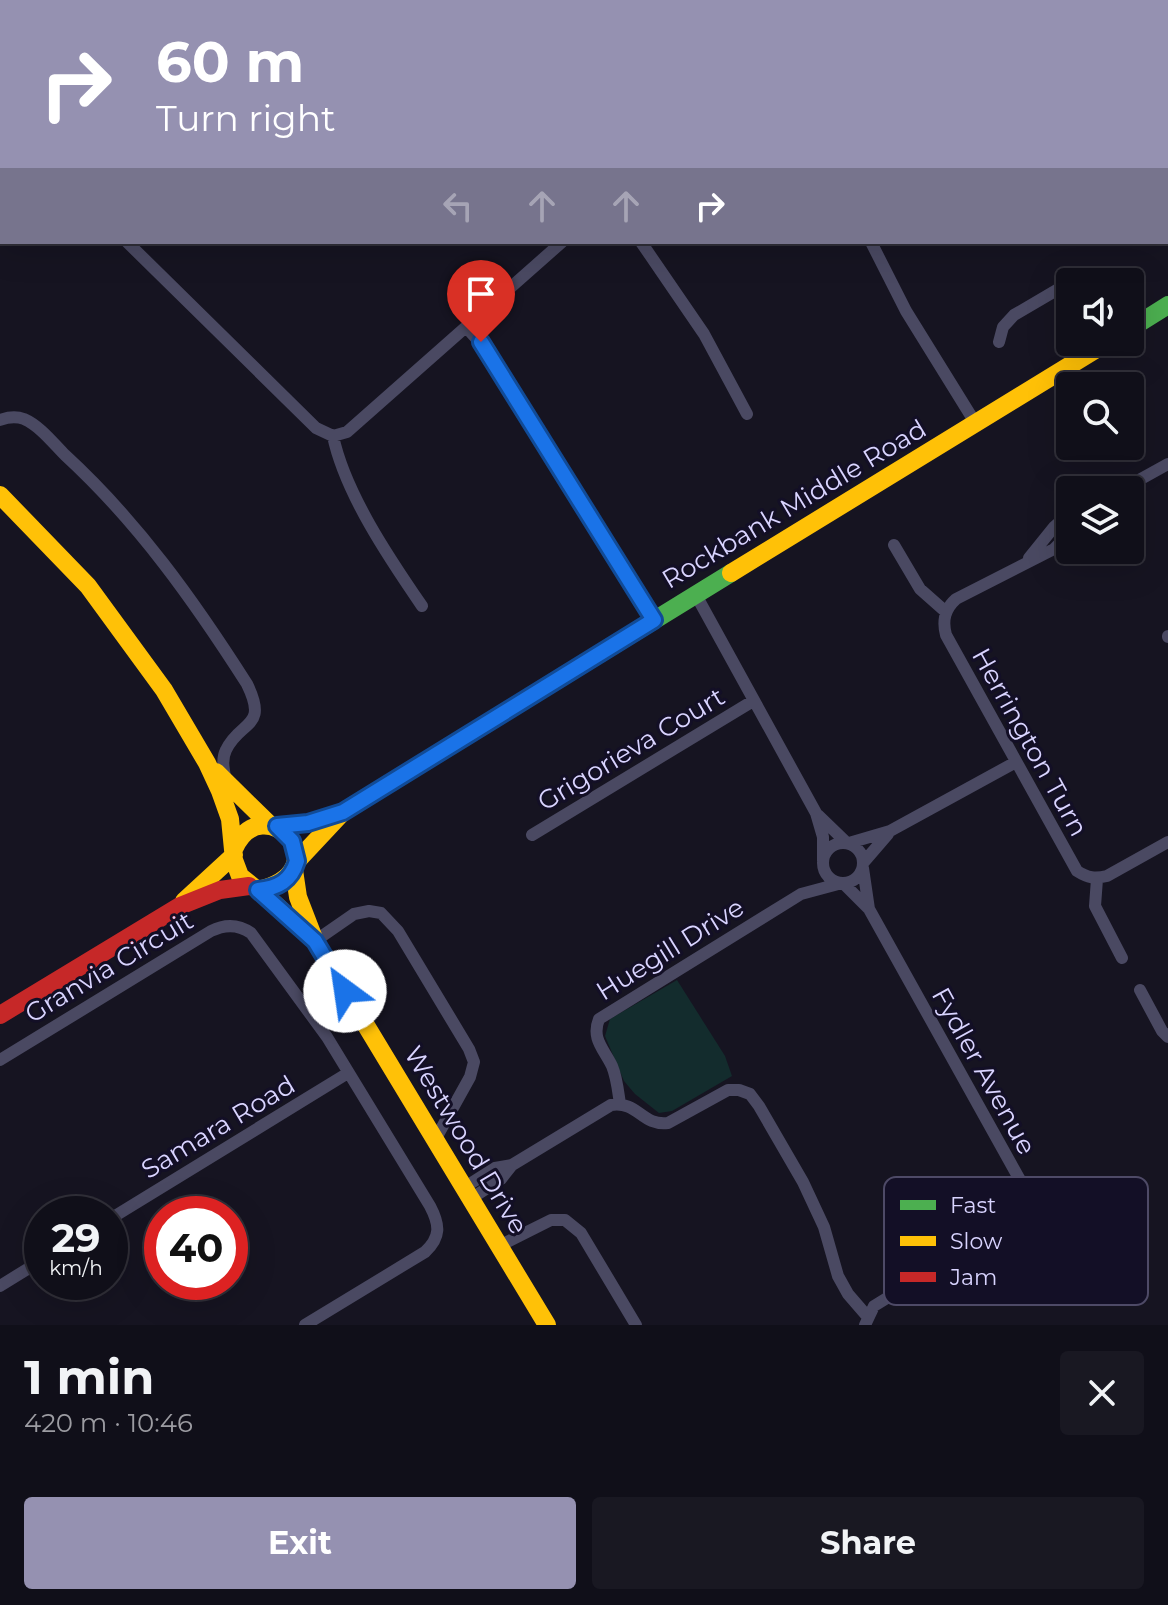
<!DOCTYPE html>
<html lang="en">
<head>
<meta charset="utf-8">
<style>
  :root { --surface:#100f19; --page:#191822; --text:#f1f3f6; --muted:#9c9ca2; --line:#302f38; --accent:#9591b1 }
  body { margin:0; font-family:Montserrat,sans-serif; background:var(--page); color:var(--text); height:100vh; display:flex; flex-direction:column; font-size:30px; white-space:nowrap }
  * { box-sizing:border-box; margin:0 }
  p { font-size:26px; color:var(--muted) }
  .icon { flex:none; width:44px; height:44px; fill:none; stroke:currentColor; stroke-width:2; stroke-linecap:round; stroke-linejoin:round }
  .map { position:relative; height:1325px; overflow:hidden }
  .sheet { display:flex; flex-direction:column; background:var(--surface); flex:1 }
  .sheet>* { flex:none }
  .banner { position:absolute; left:0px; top:0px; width:1168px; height:244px; box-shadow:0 8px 32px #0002,0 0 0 2px var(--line); background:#9591b1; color:#fff; overflow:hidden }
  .controls { position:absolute; left:1056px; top:268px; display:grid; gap:16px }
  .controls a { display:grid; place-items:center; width:88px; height:88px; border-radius:8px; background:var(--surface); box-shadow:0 8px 32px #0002,0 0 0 2px var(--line); font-size:40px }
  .speed { position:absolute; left:24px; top:1196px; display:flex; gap:16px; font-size:40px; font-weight:700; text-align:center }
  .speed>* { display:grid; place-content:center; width:104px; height:104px; border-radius:50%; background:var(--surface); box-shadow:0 8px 32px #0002,0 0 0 2px var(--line); line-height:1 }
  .speed small { font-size:20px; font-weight:400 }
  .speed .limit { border:12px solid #d22; background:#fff; color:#111 }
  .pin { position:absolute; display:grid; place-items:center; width:68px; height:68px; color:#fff; margin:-82px -34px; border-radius:50% 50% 50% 0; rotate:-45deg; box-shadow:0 0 8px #0007 }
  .pin .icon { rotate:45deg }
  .me { position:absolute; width:88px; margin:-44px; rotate:329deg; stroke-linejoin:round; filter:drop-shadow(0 0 6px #0008) }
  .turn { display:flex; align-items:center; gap:28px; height:168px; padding:0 24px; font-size:36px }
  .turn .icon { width:104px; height:104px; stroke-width:2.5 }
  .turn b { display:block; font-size:56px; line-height:68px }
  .lanes { display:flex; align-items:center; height:76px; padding:0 24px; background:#0003; justify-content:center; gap:40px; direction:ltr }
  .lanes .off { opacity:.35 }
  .round { display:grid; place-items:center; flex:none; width:84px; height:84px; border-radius:8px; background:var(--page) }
  .overview { display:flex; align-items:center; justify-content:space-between; height:136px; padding:0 24px }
  h1 { font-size:48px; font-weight:700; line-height:60px }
  .primary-button { display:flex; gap:16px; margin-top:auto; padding:16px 24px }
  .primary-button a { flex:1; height:92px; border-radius:8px; background:var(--accent); color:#fff; font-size:32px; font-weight:700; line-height:92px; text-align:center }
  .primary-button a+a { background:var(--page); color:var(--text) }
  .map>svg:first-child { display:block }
  .green { fill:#132c2d }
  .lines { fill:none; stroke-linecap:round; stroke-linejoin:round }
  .street { stroke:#4a4962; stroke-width:12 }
  .fast { stroke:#4caf50; stroke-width:18 }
  .slow { stroke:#ffc107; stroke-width:18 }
  .jam { stroke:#c62828; stroke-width:18 }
  .route-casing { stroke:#114b97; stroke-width:20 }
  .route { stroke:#1a73e8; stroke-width:14 }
  .labels { text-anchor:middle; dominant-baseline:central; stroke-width:6; stroke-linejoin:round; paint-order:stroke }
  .street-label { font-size:26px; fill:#d9d4ff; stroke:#130f26 }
  .key { fill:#130f26; stroke:#4e4a67; stroke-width:2 }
  .key-label { font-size:22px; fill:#d9d4ff }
</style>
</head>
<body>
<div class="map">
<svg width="1168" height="1325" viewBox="0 0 1168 1325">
  <rect width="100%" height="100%" fill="#161421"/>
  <!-- green -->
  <path class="green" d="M 677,980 L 725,1056 L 732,1076 L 672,1111 L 659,1113 L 635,1094 L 624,1081 L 605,1036 L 610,1019 Z"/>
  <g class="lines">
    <!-- street -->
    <path class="street" d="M 186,0 L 189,2
      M 661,0 L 665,2
      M 121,2 L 122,0
      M 145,2 L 147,0
      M 265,2 L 267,0
      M 546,2 L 548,0
      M 1166,63 L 1168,67
      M 0,190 L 2,187
      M 0,226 L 2,223
      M 127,242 L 316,428 L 333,436 L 347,432 L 562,242
      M 641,242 L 704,334 L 747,414
      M 871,242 L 906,311 L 976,424
      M 466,327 L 492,356 L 654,620
      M 999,342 L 1003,327 L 1014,315 L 1084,274 L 1105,277
      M 0,420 C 8,417 16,416 24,419 C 40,426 53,443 65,455 C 138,522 194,601 247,684 C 269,729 240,720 226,750 C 221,760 224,771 226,782
      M 333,436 C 345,493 389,558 422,606
      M 1121,490 L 1168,464
      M 1070,533 L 1054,549 L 956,599 C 945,609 942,620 946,635 L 1077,871 C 1088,878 1095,879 1107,876 L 1168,842
      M 894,545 L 920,589 L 946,612
      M 1029,558 L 1054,527 L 1070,513
      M 696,595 L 816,813 L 823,837 L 823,861
      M 1168,636 L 1168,637
      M 818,815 L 847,843
      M 532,835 L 753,701
      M 849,843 L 890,831 L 1016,762
      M823 863a20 20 0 1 1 40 0a20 20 0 1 1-40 0Z
      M 863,863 L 888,834
      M 863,868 L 869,909
      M 1097,879 L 1095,906 L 1122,958
      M 843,883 L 869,909 L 1020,1180 L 1025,1200 L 1014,1220 L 874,1306 L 865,1325
      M 315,941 L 354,914 L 369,911 L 381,913 L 398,931 L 469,1049 L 474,1062 L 470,1077 L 435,1140
      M 1140,990 L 1162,1031 L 1168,1037
      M 0,1060 L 211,931 C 225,924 238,924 251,933 L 327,1037 L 430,1206 C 440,1225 441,1237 425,1252 L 305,1325
      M 620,1104 C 618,1091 617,1078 612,1066 C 604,1049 591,1039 599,1019 L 801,894 L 842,883
      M 465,1187 L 495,1168 L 512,1165 L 611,1105 C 639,1101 641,1126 668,1123 L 728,1090 L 739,1090 L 750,1094 L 759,1106 L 803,1182 L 824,1227 L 838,1276 L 848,1294 L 867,1316
      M 472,1198 L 501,1179 L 512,1165
      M 110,1219 L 348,1073
      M 499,1246 L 551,1220 L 565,1220 L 581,1233 L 636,1325
      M 0,1286 L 42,1260"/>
    <!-- fast -->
    <path class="fast" d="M 1130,329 L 1168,305
      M 277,826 L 308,823 L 343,812 L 731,573"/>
    <!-- slow -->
    <path class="slow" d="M 0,495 L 88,586 L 164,690 L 207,763 L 220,791 L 230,819 L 234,860 L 240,876 L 275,904 L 315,941
      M 731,573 L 1108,342
      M 216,772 L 269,824
      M 234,849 C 263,785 343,870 258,890
      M 297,861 L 341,814
      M 294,870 L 298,897 L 315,941 L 547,1325
      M 184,901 L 234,855"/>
    <!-- jam -->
    <path class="jam" d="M 0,1015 L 180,906 L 220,890 L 249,886"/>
  </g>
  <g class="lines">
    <!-- route casing -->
    <g class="route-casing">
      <path id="route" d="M 345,991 L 315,941 L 258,890 C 278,888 291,881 297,861 L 292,841 L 277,826 L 308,823 L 343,812 L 654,620 L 481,342"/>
    </g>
    <!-- route -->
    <use href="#route" class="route"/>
  </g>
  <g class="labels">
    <!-- street labels -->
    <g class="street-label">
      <text transform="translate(794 504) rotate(-31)">Rockbank Middle Road</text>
      <text transform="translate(1030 742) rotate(61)">Herrington Turn</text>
      <text transform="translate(631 749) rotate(-31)">Grigorieva Court</text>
      <text transform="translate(670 949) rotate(-32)">Huegill Drive</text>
      <text transform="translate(109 967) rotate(-31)">Granvia Circuit</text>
      <text transform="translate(984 1071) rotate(61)">Fydler Avenue</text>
      <text transform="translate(218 1127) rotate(-31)">Samara Road</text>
      <text transform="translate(466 1140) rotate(59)">Westwood Drive</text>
    </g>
  </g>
  <!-- legend -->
  <rect x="884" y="1177" width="264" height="128" rx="12" class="key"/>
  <rect x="900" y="1200" width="36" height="10" fill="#4caf50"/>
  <rect x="900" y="1236" width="36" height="10" fill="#ffc107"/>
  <rect x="900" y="1272" width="36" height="10" fill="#c62828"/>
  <g class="key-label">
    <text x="950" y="1213">Fast</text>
    <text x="950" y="1249">Slow</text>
    <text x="950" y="1285">Jam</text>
  </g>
</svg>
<div class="controls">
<a><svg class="icon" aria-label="sound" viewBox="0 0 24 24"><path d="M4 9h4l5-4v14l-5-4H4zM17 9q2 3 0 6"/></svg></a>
<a><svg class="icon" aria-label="search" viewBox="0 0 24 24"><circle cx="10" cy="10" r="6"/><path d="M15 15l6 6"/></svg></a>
<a><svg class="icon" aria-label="layers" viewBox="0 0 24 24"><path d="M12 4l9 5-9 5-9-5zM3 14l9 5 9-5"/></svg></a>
</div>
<div class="speed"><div>29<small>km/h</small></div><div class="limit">40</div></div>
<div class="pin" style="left:481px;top:342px;background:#d93025"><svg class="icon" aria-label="arrive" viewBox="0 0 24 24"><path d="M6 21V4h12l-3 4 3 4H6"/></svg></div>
<svg class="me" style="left:345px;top:991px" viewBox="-20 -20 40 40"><circle r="19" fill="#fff"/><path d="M0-13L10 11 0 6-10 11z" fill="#1a73e8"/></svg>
<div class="banner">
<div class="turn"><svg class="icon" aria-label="right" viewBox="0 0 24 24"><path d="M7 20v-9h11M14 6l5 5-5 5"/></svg><div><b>60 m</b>Turn right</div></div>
<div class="lanes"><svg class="icon off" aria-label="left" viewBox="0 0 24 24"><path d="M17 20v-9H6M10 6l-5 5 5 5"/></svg><svg class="icon off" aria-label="ahead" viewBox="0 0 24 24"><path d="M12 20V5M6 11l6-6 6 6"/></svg><svg class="icon off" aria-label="ahead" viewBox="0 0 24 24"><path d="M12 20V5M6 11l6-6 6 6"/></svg><svg class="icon" aria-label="right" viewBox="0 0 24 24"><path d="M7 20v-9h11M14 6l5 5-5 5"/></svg></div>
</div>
</div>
<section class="sheet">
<div class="overview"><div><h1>1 min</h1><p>420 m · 10:46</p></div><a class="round"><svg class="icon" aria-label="close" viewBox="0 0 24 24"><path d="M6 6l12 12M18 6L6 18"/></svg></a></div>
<div class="primary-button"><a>Exit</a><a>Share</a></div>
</section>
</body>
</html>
